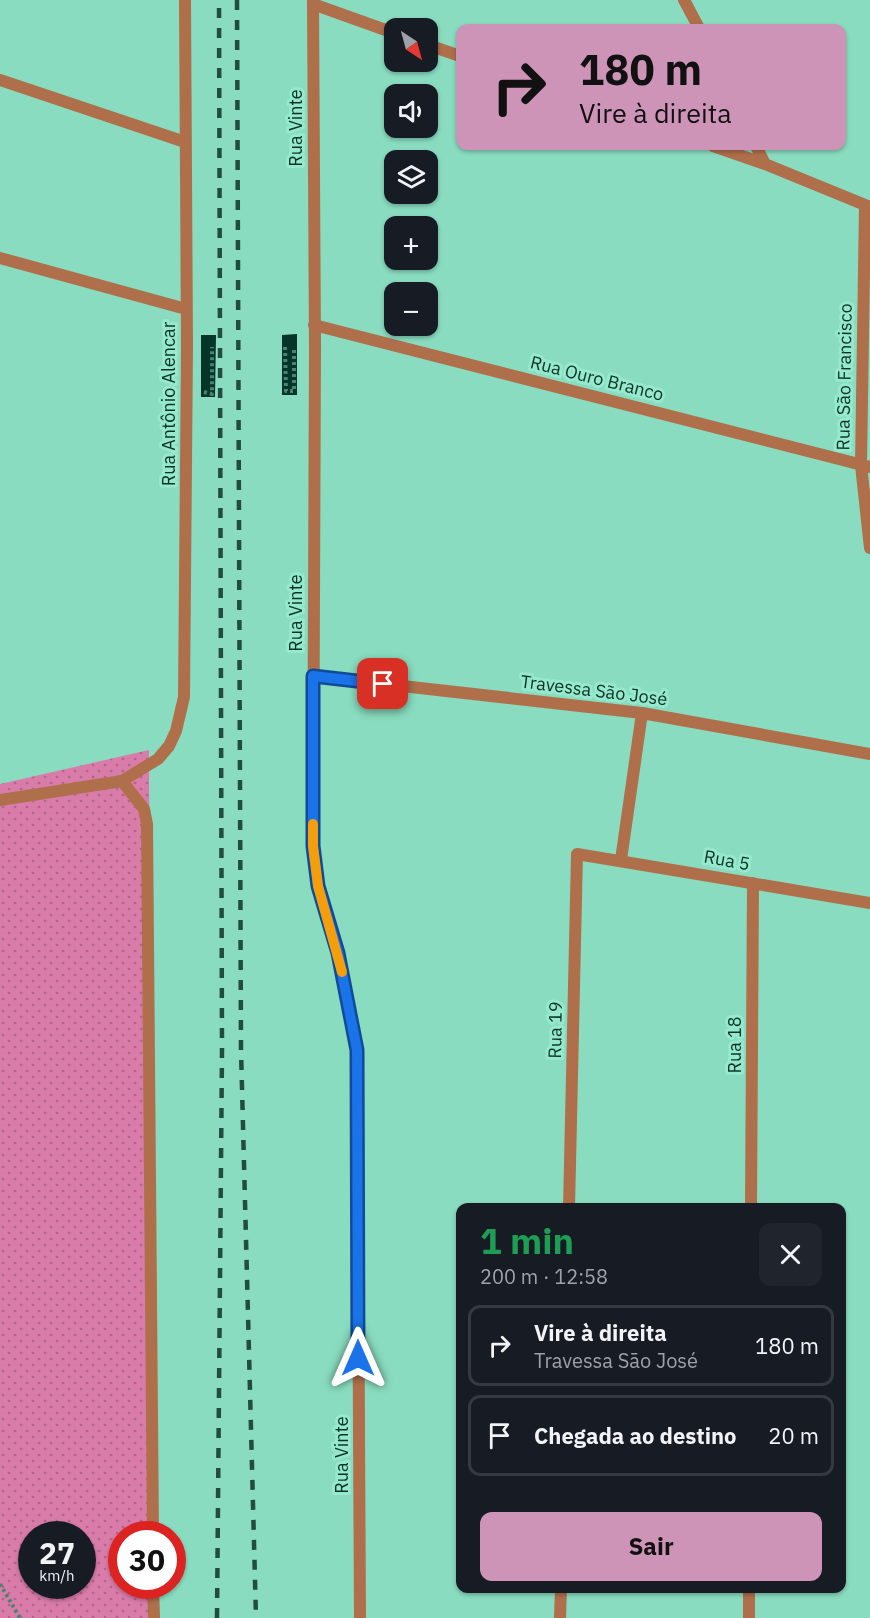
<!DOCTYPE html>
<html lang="pt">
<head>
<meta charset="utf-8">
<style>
  :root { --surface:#171b24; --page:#20242c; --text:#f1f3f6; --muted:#9ea1a6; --line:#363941; --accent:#ce94b8 }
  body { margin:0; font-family:"IBM Plex Sans",sans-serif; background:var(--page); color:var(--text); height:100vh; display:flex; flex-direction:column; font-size:22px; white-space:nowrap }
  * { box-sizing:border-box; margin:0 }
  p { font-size:20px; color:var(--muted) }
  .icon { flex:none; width:33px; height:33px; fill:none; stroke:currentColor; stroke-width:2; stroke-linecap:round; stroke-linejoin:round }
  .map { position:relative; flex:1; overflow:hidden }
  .drawer { position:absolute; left:456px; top:1203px; width:390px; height:390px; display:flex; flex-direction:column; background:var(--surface); border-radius:12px; box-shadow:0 2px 4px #0004 }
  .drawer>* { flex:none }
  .guide { position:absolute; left:456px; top:24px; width:390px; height:126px; border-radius:12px; box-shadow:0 2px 4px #0004; background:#ce94b8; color:#111; overflow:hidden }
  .needle { width:39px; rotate:144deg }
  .buttons { position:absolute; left:384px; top:18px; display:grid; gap:12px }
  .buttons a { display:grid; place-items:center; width:54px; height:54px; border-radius:12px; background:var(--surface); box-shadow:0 2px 4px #0004; font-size:30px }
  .speed { position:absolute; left:18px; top:1521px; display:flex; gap:12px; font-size:30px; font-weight:700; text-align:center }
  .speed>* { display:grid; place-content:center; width:78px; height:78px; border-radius:50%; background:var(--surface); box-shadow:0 2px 4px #0004; line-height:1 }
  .speed small { font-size:15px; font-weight:400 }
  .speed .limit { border:9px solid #d22; background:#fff; color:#111 }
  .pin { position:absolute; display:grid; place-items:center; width:51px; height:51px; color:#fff; margin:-26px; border-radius:12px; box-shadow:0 3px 9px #0006 }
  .me { position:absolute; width:66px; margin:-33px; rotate:0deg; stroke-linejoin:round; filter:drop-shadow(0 0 4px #0008) }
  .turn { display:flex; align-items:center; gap:21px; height:126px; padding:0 24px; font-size:27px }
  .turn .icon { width:78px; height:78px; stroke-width:2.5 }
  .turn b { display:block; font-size:42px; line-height:51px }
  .round { display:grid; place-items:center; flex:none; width:63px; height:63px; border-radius:12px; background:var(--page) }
  .overview { display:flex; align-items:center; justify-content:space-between; height:102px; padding:0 24px }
  h1 { font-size:36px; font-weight:800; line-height:45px; color:#1e9e55 }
  .cta { display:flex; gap:12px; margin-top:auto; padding:12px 24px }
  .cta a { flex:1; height:69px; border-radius:12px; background:var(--accent); color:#111; font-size:24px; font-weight:800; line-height:69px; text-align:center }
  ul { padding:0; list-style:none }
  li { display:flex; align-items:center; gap:18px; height:81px; margin:0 12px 9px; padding:0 12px; border:3px solid var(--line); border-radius:12px }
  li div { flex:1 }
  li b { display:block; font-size:22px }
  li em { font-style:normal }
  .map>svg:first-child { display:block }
  .grass { fill:url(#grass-dots); fill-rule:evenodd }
  .building { fill:#043528 }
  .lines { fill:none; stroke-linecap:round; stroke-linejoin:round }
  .path { stroke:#4a8471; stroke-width:4; stroke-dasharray:3 3; stroke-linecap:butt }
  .minor { stroke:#af6f4b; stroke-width:12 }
  .rail { stroke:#224c3f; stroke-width:4.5; stroke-dasharray:10 10; stroke-linecap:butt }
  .route-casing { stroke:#114b97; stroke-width:15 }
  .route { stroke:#1a73e8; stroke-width:10 }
  .slow { stroke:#f59e0b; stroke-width:10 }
  .labels { text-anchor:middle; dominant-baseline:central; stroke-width:6; stroke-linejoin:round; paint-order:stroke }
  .street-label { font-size:18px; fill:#0f3227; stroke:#95e9cc }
</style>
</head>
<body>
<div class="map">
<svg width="870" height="1618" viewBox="0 0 870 1618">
  <defs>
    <pattern id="grass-dots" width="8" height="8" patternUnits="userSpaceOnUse" patternTransform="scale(1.5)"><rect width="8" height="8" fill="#da7caa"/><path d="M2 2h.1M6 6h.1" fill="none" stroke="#af668a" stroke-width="1.8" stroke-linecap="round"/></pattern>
  </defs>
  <rect width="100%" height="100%" fill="#89dcbf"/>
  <!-- grass -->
  <path class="grass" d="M 149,750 L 151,1534 L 122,1534 L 122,1586 L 151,1586 L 151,1618 L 0,1618 L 0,784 ZM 32,1534 L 82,1534 L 82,1586 L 32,1586 Z"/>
  <!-- building -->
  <path class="building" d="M 297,334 L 297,395 L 282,395 L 282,335 Z
    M 201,335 L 216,335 L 215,397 L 201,397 Z"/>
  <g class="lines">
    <!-- path -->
    <path class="path" d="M 285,347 L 286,391 L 294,391 L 294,347
      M 204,392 L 212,394 L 212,347
      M 0,1584 L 20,1618"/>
    <!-- minor -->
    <path class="minor" d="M 313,0 L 315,347 L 313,846 L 318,887 L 338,953 L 357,1050 L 360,1618
      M 684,0 L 699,28
      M 313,4 L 394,33
      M 428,45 L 460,56
      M 0,80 L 185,142
      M 713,146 L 765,164 L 870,207
      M 756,146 L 765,164
      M 865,206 L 861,465 L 870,548
      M 0,258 L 186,309
      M 314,325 L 870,467
      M 313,676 L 642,713 L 870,754
      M 122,781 L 144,809 L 147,824 L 153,1534
      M 0,800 L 122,781 L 158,759 L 169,746 L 176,731 L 184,697 L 187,347 L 185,0
      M 621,860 L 642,713
      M 569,1208 L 577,854 L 870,903
      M 751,1208 L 753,883
      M 153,1586 L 154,1618
      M 560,1618 L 561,1588
      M 749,1618 L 749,1588"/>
    <!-- rail -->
    <path class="rail" d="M 237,0 L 241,1050 L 256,1618
      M 217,1618 L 222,1050 L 219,0"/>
  </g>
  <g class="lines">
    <!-- route casing -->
    <g class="route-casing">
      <path id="route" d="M 358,1358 L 357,1050 L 338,953 L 318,886 L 313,846 L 313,676 L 383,684"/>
    </g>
    <!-- route -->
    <use href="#route" class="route"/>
    <!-- slow -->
    <path class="slow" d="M 313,824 L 313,846 L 318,886 L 342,972"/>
  </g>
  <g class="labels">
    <!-- street labels -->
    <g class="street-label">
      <text transform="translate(295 128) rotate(-90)">Rua Vinte</text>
      <text transform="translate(844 377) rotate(-89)">Rua São Francisco</text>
      <text transform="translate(597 378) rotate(14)">Rua Ouro Branco</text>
      <text transform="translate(168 404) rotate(-90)">Rua Antônio Alencar</text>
      <text transform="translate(295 613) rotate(-90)">Rua Vinte</text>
      <text transform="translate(594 690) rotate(7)">Travessa São José</text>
      <text transform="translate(727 860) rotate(10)">Rua 5</text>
      <text transform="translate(555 1030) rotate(-89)">Rua 19</text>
      <text transform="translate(734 1045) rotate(-90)">Rua 18</text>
      <text transform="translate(341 1455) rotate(-90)">Rua Vinte</text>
    </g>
  </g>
</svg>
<div class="buttons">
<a><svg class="needle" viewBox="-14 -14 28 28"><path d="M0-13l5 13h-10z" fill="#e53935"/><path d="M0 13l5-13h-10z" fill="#9ea1a6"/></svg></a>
<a><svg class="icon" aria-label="sound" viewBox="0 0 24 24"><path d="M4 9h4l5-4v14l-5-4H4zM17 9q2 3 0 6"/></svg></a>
<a><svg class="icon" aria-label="layers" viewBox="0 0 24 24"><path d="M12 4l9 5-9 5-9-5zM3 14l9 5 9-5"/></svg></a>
<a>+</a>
<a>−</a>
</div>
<div class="speed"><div>27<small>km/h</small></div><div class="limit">30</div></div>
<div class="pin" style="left:383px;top:684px;background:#d93025"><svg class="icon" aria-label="arrive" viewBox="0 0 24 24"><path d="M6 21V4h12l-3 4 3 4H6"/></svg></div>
<svg class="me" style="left:358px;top:1358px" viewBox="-20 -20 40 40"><path d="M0-17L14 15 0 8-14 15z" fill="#1a73e8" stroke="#fff" stroke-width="4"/></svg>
<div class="guide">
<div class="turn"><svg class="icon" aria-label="right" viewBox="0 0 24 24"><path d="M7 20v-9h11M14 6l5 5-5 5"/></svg><div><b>180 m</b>Vire à direita</div></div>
</div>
<section class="drawer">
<div class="overview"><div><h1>1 min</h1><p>200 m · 12:58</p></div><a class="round"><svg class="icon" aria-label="close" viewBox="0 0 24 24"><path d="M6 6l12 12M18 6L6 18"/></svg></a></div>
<ul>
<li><svg class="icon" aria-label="right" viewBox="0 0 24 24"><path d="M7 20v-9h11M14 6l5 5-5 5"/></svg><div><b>Vire à direita</b><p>Travessa São José</p></div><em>180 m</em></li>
<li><svg class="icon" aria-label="arrive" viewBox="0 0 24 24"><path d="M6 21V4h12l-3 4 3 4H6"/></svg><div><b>Chegada ao destino</b></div><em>20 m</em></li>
</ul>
<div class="cta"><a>Sair</a></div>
</section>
</div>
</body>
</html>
